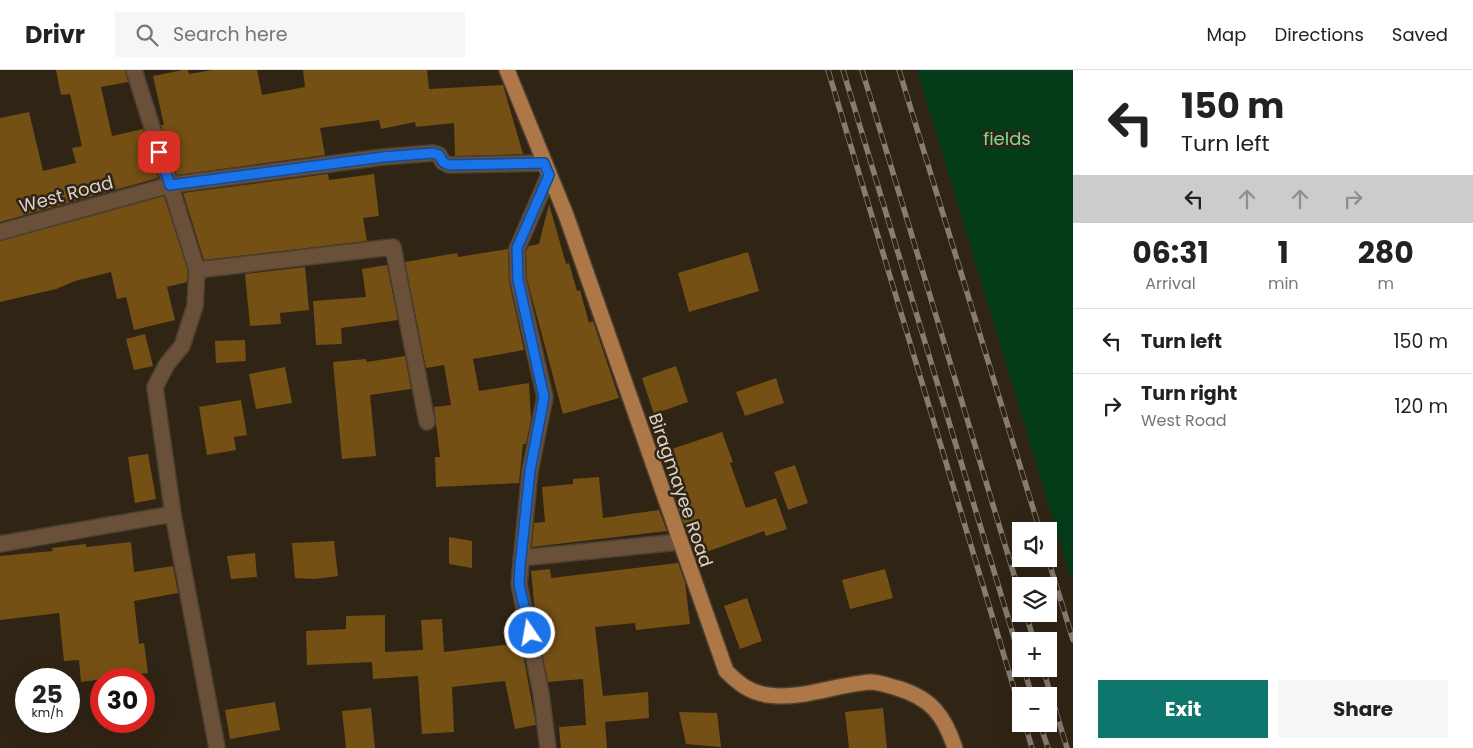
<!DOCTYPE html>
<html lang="en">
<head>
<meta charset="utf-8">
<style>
  :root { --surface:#fff; --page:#f6f6f6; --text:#222; --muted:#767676; --line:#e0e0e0; --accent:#0f766e }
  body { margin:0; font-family:Poppins,sans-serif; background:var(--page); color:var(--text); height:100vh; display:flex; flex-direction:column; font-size:19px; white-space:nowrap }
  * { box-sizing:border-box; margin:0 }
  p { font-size:16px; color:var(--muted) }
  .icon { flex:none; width:28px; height:28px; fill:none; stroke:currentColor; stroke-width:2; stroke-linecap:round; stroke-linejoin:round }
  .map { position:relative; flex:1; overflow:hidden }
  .side { display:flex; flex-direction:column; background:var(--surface); width:400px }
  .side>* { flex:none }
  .top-card { background:#fff; color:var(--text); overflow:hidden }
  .fabs { position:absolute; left:1012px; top:452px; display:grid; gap:10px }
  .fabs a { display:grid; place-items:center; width:45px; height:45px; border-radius:0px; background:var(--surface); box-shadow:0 5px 20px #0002; font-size:25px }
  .speed { position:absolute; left:15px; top:598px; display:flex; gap:10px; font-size:25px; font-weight:700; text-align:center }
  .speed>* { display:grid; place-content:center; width:65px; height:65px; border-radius:50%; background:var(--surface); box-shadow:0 5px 20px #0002; line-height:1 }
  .speed small { font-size:12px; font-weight:400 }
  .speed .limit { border:8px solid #d22; background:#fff; color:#111 }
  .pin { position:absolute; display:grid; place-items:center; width:42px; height:42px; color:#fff; margin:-21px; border-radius:10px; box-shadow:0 2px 8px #0006 }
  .me { position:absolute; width:55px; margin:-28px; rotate:348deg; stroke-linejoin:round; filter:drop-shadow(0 0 4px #0008) }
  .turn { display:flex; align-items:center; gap:18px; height:105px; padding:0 25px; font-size:22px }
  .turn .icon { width:65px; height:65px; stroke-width:2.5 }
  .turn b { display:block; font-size:35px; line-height:42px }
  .lanes { display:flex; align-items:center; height:48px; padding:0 25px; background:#0003; justify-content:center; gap:25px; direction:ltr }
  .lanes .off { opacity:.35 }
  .eta { display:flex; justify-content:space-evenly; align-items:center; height:85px; text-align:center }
  .eta b { font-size:30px; font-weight:700; line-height:35px }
  .primary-button { display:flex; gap:10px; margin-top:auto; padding:10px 25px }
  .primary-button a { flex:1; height:58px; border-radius:0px; background:var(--accent); color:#fff; font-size:20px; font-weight:700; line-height:58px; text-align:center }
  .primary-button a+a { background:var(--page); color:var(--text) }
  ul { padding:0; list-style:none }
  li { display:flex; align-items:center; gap:15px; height:65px; padding:0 25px; border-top:1px solid var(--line) }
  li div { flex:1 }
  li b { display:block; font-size:19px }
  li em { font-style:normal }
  header { display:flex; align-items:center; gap:30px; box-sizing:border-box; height:70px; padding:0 25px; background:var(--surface); border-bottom:1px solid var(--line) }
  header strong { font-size:24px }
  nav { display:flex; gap:28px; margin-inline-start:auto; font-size:18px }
  .search { width:350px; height:45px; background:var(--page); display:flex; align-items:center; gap:12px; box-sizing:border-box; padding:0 18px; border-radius:0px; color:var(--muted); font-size:19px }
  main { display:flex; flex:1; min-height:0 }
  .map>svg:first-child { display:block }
  .green { fill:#043c19 }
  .building { fill:#755014 }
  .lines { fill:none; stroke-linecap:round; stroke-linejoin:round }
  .street-casing { stroke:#4b4032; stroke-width:18 }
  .primary-casing { stroke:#4b4032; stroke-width:18 }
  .street { stroke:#6a5039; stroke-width:15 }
  .primary { stroke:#ad7747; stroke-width:15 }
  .rail-casing { stroke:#867c70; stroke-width:5.5 }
  .rail { stroke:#302415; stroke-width:4; stroke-dasharray:11; stroke-linecap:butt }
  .route-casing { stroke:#114b97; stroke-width:12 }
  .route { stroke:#1a73e8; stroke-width:9 }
  .labels { text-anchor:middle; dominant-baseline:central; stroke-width:5; stroke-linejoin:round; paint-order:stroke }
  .park-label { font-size:18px; fill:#7adc91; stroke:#302415 }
  .street-label { font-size:18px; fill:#dbd3ca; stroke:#302415 }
</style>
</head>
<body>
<header>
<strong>Drivr</strong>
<div class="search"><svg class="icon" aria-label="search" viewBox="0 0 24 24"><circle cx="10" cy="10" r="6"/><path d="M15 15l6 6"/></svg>Search here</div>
<nav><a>Map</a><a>Directions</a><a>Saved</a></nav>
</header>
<main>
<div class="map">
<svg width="1073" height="678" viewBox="0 0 1073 678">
  <rect width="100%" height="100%" fill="#302415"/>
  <!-- green -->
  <path class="green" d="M 917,0 L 1073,0 L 1073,515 Z"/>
  <!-- building -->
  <path class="building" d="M 56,0 L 125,0 L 128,12 L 101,17 L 112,66 L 143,59 L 158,108 L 0,152 L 0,48 L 29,42 L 43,101 L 76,93 L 72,78 L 82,76 L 70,24 L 61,25 Z
    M 183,0 L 188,0 L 189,4 L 213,0 L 257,0 L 262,25 L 305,17 L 303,0 L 427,0 L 429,19 L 503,15 L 523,84 L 455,86 L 454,53 L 416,57 L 415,52 L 381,59 L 379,50 L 320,58 L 325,85 L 177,105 L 161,55 L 164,55 L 153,6 Z
    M 328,104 L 329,110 L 374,104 L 379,146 L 363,148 L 367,171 L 204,190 L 183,123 Z
    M 164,126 L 188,201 L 187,212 L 167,217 L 175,250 L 134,260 L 126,227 L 117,229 L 111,202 L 75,211 L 56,219 L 0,232 L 0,171 Z
    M 549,134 L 566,194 L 569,193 L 577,221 L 580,220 L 589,253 L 593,251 L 619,328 L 563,344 L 527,209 L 526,181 L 529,176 L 539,174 Z
    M 508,179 L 509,212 L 524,280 L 473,289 L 479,321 L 529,313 L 531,349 L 526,374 L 523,374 L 519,413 L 436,417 L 435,387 L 440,387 L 434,337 L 451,335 L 444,295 L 426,298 L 405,192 L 457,183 L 458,187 Z
    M 748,182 L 759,221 L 689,242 L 678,203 Z
    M 387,195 L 398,250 L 341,258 L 342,274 L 316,275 L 313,231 L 366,227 L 362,199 Z
    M 305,197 L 309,240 L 280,243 L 281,254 L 250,256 L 245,204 Z
    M 145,264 L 153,296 L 134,300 L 126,269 Z
    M 245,270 L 246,291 L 216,293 L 215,271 Z
    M 405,286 L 411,319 L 370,325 L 376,386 L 342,389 L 333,292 L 366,289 L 367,292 Z
    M 676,296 L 688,332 L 654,344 L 642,308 Z
    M 285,297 L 292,333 L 256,339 L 249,304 Z
    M 776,308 L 784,333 L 745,346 L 736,322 Z
    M 241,330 L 247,365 L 234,367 L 236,380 L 207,385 L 199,337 Z
    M 722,362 L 733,392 L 730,393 L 746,438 L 776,428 L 787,459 L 766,466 L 764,461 L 701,484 L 692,458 L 686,459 L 678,437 L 685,436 L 666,381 Z
    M 148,384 L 156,429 L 135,433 L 128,387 Z
    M 795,395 L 808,433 L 788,440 L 774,402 Z
    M 599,407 L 603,448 L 659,440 L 667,461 L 532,477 L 534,453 L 545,452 L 542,417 L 573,414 L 573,409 Z
    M 449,467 L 472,471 L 472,498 L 449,494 Z
    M 334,471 L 338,506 L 315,509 L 295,508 L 292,473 Z
    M 131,472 L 134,502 L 173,496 L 178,523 L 134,531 L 139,574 L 144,573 L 148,603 L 81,612 L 79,590 L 64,591 L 59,543 L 0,550 L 0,486 L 53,481 L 52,478 L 86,474 L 86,477 Z
    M 255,483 L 257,507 L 231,509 L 227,486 Z
    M 678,493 L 685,512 L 690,554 L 636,560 L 635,553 L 595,557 L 603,626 L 648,622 L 649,648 L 605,652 L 607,678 L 561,678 L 559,657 L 586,655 L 583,609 L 548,612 L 536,552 L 531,501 L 550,499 L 551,508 Z
    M 885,499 L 893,528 L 850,539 L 842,510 Z
    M 747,528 L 762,571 L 740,579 L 724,536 Z
    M 385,545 L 385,582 L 423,580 L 421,550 L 442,549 L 444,582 L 521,573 L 536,655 L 515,659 L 505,611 L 452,617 L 454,662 L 422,664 L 418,606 L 373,609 L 372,592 L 307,595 L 306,561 L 346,559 L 346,546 Z
    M 275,632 L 280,660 L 230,669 L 225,640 Z
    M 371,638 L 375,678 L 346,678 L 342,641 Z
    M 883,638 L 887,678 L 849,678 L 845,642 Z
    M 679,642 L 717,643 L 721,677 L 686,674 Z"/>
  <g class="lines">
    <!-- street casing -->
    <g class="street-casing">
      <path id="street" d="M 134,0 L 197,200 L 195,236 L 182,276 L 167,294 L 155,317 L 173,444 L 217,678
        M 0,162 L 170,115 L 383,87 L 433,83 L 439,85 L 443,92 L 449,95 L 545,93
        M 197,200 L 393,177 L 427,352
        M 0,474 L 173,444
        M 521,488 L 679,472
        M 548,678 L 541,623 L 519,514 L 530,401 L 545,327 L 518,210 L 517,179 L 549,105"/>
    </g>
    <!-- primary casing -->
    <g class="primary-casing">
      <path id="primary" d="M 507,0 L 566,145 L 726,601 C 738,613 750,623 768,625 C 802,630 837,614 871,612 C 879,612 889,616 897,618 C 931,628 944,645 955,678"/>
    </g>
    <!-- street -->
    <use href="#street" class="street"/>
    <!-- primary -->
    <use href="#primary" class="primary"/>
    <!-- rail casing -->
    <g class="rail-casing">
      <path id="rail" d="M 828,0 L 1021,642
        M 843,0 L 1021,591
        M 862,0 L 1021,528
        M 899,0 L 1040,461
        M 1048,489 L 1073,570
        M 1026,544 L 1034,571
        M 1024,599 L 1032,626
        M 1043,599 L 1067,678
        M 1025,654 L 1032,678
        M 1040,654 L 1048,678"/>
    </g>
    <!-- rail -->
    <use href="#rail" class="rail"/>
  </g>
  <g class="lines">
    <!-- route casing -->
    <g class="route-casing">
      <path id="route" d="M 159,82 L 170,115 L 383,87 L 433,83 L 439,85 L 443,92 L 449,95 L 544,93 L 549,105 L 517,178 L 518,210 L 544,327 L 530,401 L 520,496 L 519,514 L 530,563"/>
    </g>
    <!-- route -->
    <use href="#route" class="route"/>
  </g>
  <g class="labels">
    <!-- park labels -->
    <g class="park-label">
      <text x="1007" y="68">fields</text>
    </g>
    <!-- street labels -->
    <g class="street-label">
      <text transform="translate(66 124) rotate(-15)">West Road</text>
      <text transform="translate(681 420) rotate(71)">Biragmayee Road</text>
    </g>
  </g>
</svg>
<div class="fabs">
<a><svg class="icon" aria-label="sound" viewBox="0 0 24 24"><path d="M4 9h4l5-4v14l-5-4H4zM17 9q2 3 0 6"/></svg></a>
<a><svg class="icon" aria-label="layers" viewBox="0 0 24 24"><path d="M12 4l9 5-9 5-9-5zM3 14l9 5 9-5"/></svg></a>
<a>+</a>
<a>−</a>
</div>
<div class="speed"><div>25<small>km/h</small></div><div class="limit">30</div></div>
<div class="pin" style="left:159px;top:82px;background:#d93025"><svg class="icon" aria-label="arrive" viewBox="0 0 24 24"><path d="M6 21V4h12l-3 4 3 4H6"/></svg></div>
<svg class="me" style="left:530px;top:563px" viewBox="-20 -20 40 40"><circle r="17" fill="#1a73e8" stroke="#fff" stroke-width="3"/><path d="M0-11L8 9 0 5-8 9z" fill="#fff"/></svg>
</div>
<section class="side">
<div class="top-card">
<div class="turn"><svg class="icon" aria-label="left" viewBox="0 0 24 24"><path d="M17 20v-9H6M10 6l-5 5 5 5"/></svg><div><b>150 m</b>Turn left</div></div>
<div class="lanes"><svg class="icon" aria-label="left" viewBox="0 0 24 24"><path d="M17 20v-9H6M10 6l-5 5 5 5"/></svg><svg class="icon off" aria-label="ahead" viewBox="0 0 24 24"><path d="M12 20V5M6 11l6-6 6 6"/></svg><svg class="icon off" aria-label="ahead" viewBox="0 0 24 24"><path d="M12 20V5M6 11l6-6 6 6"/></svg><svg class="icon off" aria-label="right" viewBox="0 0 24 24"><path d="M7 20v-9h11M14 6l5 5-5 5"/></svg></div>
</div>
<div class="eta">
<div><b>06:31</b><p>Arrival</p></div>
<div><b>1</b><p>min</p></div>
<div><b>280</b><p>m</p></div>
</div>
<ul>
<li><svg class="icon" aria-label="left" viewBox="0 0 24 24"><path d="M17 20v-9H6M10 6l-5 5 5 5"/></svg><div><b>Turn left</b></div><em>150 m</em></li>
<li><svg class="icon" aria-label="right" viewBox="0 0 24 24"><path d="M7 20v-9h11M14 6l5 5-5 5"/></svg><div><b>Turn right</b><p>West Road</p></div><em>120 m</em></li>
</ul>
<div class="primary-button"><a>Exit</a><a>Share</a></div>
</section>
</main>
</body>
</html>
